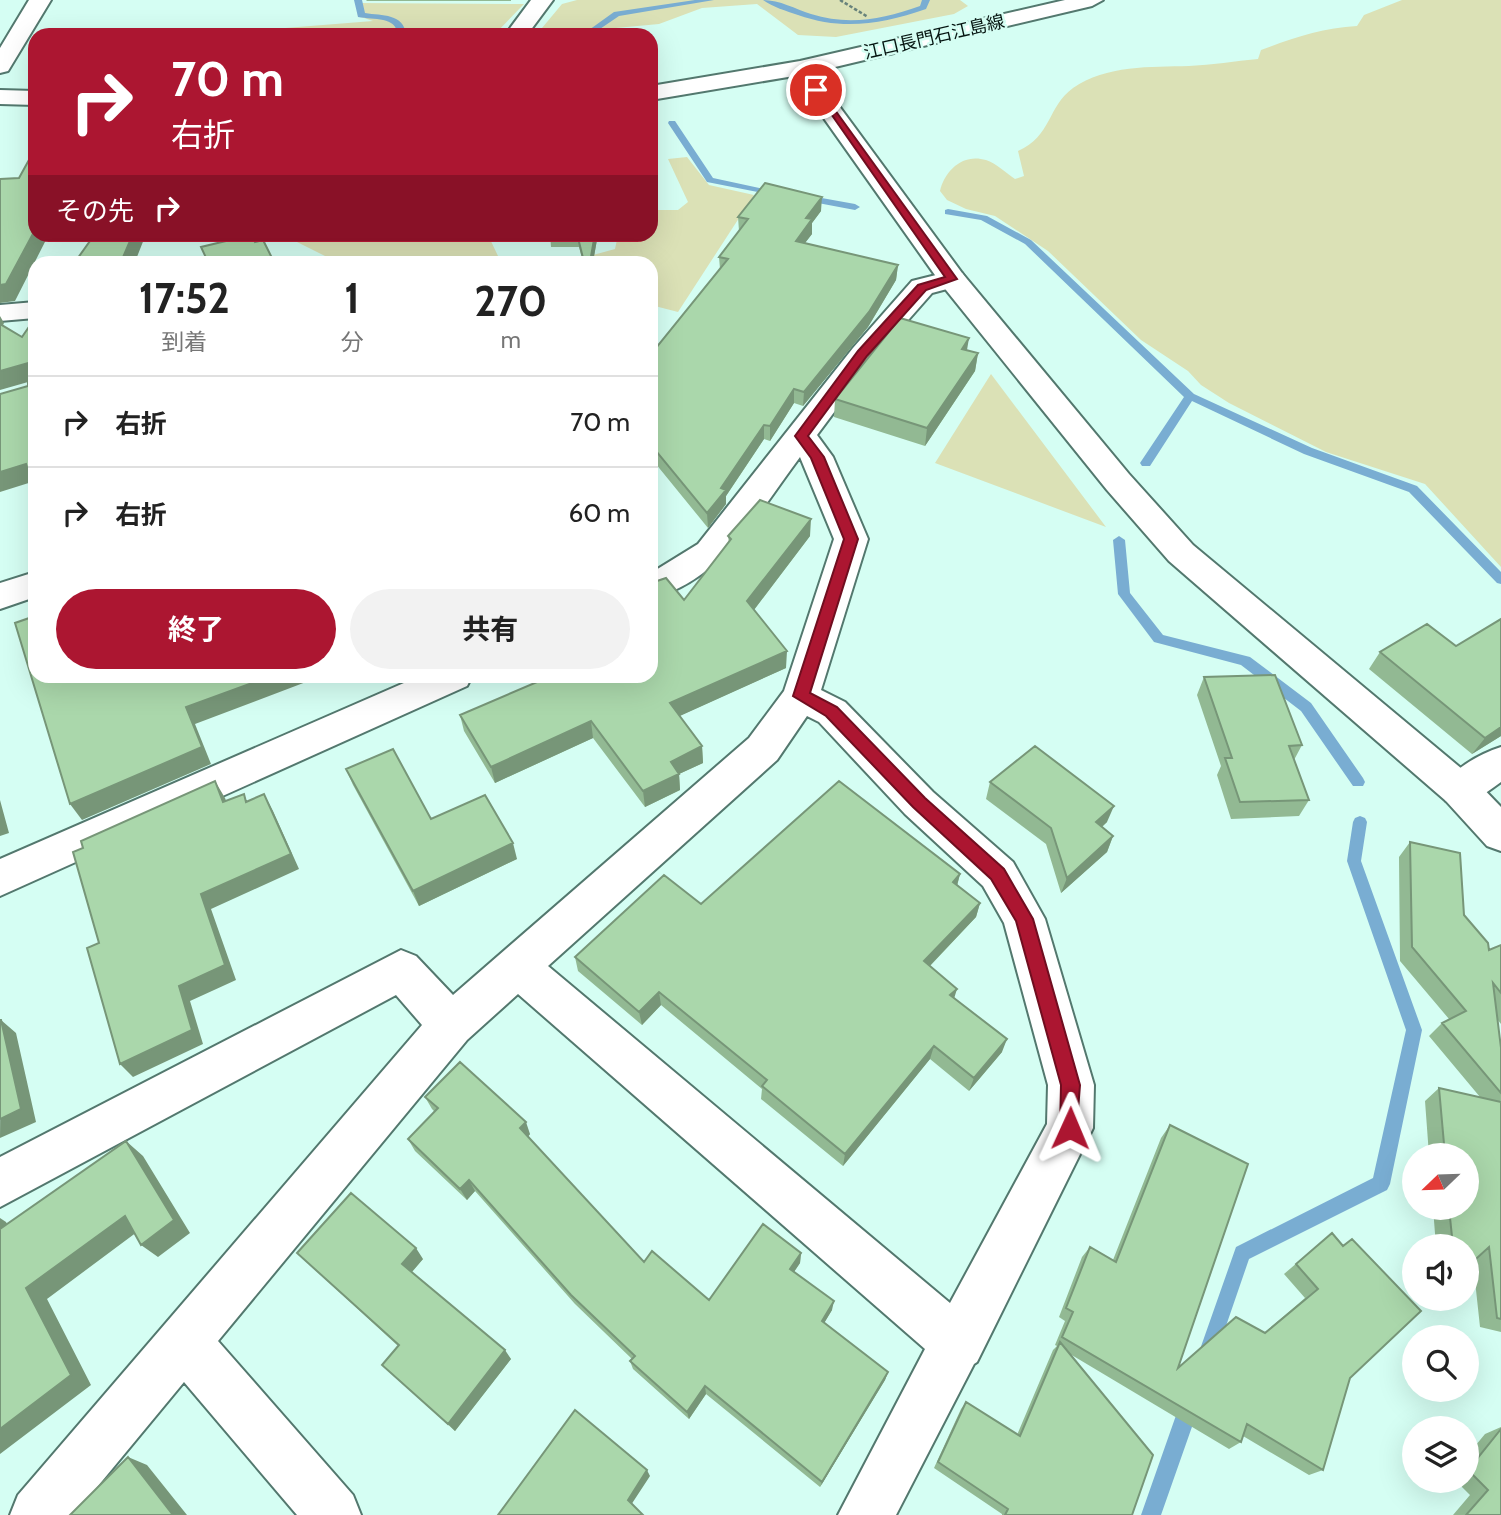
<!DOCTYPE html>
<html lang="ja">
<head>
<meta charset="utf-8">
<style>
  :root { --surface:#fff; --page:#f2f2f2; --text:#222; --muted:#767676; --line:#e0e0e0; --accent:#ac1631 }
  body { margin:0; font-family:Cabin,"Noto Sans JP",sans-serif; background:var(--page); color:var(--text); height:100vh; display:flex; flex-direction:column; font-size:26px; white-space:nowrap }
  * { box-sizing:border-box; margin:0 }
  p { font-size:23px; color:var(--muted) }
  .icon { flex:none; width:38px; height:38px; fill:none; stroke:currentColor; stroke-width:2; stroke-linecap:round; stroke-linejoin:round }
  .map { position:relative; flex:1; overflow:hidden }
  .side { position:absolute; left:28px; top:256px; width:630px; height:427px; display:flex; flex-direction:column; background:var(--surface); border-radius:21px; box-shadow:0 7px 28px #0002 }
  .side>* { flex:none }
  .hud { position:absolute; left:28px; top:28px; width:630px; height:214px; border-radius:21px; box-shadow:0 7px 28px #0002; background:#ac1631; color:#fff; overflow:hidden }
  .needle { width:46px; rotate:247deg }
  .fabs { position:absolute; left:1402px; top:1143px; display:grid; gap:14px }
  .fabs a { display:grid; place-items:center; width:77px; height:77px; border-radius:50%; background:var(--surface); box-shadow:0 7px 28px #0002; font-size:35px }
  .pin { position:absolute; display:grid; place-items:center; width:60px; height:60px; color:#fff; margin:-30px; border:4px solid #fff; border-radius:50%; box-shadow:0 2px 7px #0007 }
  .me { position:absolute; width:77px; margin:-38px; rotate:1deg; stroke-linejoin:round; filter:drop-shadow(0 0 5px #0008) }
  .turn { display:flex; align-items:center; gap:24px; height:147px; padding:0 28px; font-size:32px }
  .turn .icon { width:91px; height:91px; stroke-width:2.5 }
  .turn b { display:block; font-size:49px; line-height:60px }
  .then { display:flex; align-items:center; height:66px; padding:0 28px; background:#0003; gap:14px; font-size:26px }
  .eta { display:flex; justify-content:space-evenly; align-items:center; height:119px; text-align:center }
  .eta b { font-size:42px; font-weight:700; line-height:49px }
  .cta { display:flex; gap:14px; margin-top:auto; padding:14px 28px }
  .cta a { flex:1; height:80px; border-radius:42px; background:var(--accent); color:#fff; font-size:28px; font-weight:700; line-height:80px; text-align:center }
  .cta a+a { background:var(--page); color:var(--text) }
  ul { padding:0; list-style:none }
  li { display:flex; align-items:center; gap:21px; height:91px; padding:0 28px; border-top:2px solid var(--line) }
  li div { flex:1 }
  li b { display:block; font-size:26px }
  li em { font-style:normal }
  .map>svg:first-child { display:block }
  .green { fill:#dbe1b6 }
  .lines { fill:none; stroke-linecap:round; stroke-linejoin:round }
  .stream { fill:#79add2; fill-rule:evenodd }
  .street-casing { stroke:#53786e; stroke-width:4 }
  .secondary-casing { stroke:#53786e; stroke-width:4 }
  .path { stroke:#67827b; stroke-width:2.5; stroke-dasharray:3.5 2; stroke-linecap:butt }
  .street { fill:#fff; fill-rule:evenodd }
  .secondary { fill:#fff; fill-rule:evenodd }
  .wall { fill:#92b993 }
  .shaded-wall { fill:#779678 }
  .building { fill:#aad7ab; stroke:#779678; stroke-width:2 }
  .route { fill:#ac1631; stroke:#700e20; stroke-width:2 }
  .labels { text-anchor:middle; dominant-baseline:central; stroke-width:5; stroke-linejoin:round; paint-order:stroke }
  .far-street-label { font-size:18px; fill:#061511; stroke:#d5fef3 }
</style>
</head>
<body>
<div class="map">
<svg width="1501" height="1515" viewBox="0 0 1501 1515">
  <rect width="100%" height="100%" fill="#d5fef3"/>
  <!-- green -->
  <path class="green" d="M 577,0 L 960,0 L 968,6 L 954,14 L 836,37 L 798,35 L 757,4 L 702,8 L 659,24 L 616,28 L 603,35 L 537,34 L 562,4 Z
    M 1402,0 L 1501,0 L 1501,567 L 1425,484 L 1326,452 L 1229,403 L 1201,385 L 1188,371 L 1141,340 L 1048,251 L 995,216 L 966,209 L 947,200 L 940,191 C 945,170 963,153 986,160 C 996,163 1007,174 1015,179 L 1024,176 L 1018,151 C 1052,136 1047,107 1073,88 C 1106,65 1151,67 1189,66 C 1212,65 1235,61 1258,59 L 1261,50 C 1293,38 1322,28 1357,26 L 1364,15 Z
    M 356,3 L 524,4 L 494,35 L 233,35 L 234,32 L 373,21 L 358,16 Z
    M 687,157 L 709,185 L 754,195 L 678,312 L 651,305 L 651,262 L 590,262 L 593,255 L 615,249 L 618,235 L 651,234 L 651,210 L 678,210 L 688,202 L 668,159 Z
    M 238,234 L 488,235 L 498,256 L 410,262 L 337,262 L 297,242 L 236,239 Z
    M 991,374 L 1106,527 L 935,463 Z"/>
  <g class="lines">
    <!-- stream -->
    <path class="stream" d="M 354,0 L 362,0 L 365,13 C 382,16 404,13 406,35 L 398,35 C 396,16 374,20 358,17 Z
      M 695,0 L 714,0 L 619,16 L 591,35 L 582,35 L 614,12 Z
      M 763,0 C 780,0 795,9 811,14 C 849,26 883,19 920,6 L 922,0 L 930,0 L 926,9 C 882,24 843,31 798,15 C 786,11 773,7 763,0 Z
      M 669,121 L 675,121 L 713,178 L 783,193 L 778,196 L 707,182 L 668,123 Z
      M 805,195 L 855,204 L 860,207 L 855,210 L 802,200 L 802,196 Z
      M 948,209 L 987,216 L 1031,240 L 1194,394 L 1312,448 L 1417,486 L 1501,572 L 1501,584 L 1497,583 L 1409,492 L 1304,454 L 1192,401 L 1150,466 L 1142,466 L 1140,463 L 1184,397 L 1025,244 L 981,220 L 945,214 L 945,210 Z
      M 1119,536 L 1125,540 L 1130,593 L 1163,635 L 1250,657 L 1311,703 L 1363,778 L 1365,782 L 1363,786 L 1353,786 L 1301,711 L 1241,665 L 1154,642 L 1118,594 L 1113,540 Z
      M 1360,816 L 1365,818 L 1367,822 L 1361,861 L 1422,1030 L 1390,1184 L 1387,1190 L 1249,1259 L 1216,1355 L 1214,1362 L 1207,1364 L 1200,1362 L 1198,1355 L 1236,1247 L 1373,1178 L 1406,1030 L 1347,861 L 1353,822 L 1355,818 Z
      M 1190,1394 L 1197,1397 L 1200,1404 L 1161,1515 L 1141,1515 L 1180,1404 L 1183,1397 Z"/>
    <!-- street casing -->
    <g class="street-casing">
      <path id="street" d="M 29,0 L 51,0 L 8,71 L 0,73 L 0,48 Z
        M 531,0 L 553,0 L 527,35 L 505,35 Z
        M 952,271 L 962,273 L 966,279 L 962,285 L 932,293 L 873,360 L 817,435 L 833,457 L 868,539 L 821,690 L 845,702 L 933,792 L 1013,862 L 1045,919 L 1094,1085 L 1093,1128 L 977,1362 L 974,1364 L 896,1515 L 838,1515 L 925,1349 L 518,994 L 467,1040 L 218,1341 L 353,1495 L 361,1515 L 297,1515 L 184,1382 L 74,1515 L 10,1515 L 18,1495 L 422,1025 L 396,995 L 0,1207 L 0,1157 L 401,950 L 416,956 L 453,995 L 749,738 L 784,691 L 834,539 L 800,457 C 757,514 724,578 651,599 L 651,573 L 698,544 L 853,348 L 912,281 ZM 807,716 L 819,722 L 905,814 L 983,886 L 1004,923 L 1048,1085 L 1047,1124 L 950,1303 L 548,966 L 777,760 Z
        M 35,302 L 35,318 L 0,321 L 0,305 Z
        M 35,572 L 35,597 L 0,609 L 0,583 Z
        M 420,676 L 472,676 L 467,686 L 0,896 L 0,859 Z
        M 1501,747 L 1501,782 C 1482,795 1469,809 1446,801 L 1440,790 C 1451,770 1479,754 1501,747 Z"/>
    </g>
    <!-- secondary casing -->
    <g class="secondary-casing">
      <path id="secondary" d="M 1065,0 L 1103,0 L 1092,6 L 814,72 L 962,273 L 1129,474 L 1193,545 L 1474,779 L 1501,807 L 1501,851 L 1487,846 L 1446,801 L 1169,561 L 1107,490 L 942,285 L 794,76 L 651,100 L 651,86 L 800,61 Z
        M 0,90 L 35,91 L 35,105 L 0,104 Z"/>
    </g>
    <!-- path -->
    <path class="path" d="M 840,0 L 868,17"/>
    <!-- street -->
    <use href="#street" class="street"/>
    <!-- secondary -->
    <use href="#secondary" class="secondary"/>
  </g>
  <!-- wall -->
  <path class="wall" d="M 366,0 L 511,0 L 511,1 L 367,1 Z
    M 821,211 L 812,223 L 812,234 L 804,244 L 898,265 L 896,280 L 868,327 L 803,406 L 794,403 L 770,441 L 764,439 L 726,496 L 726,504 L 708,528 L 651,458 L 651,354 L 720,269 L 719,257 L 739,231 L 738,217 Z
    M 550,234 L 598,234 L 593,262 L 583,262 L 579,247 L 551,247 Z
    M 967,350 L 978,353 L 975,371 L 925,446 L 834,417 L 835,399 Z
    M 728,536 L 810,536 L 754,610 L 786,668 L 679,716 L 702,746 L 703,763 L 679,774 L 680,790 L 645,807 L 593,738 L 495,783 L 464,731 L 460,715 L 651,676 L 684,600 L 729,543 Z
    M 1380,652 L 1501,736 L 1472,754 L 1369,669 Z
    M 1204,677 L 1302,745 L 1294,760 L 1309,800 L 1299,816 L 1231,819 L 1217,775 L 1221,766 L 1197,695 Z
    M 346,769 L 431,819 L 517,859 L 419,906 L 353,785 Z
    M 990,782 L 1107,822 L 1102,827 L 1113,836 L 1107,852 L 1061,893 L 1046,844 L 986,799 Z
    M 1410,842 L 1489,950 L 1501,945 L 1501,1024 L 1497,1019 L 1501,1048 L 1501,1332 L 1480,1327 L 1473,1262 L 1466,1246 L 1436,1246 L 1433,1208 L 1466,1208 L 1466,1155 L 1429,1155 L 1425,1101 L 1439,1088 L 1480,1097 L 1429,1036 L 1442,1023 L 1449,1019 L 1400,961 L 1399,857 Z
    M 960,874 L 957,886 L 980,903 L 976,917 L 930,966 L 954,998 L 1002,1052 L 969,1091 L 930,1059 L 843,1166 L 761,1099 L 762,1089 L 661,1005 L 642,1025 L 578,971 L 575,957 L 701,904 Z
    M 425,1097 L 530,1134 L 528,1137 L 644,1262 L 709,1300 L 801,1253 L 800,1263 L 794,1272 L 832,1310 L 824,1323 L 888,1372 L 885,1380 L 820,1487 L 706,1394 L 689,1419 L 633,1369 L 630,1361 L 632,1359 L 575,1304 L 475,1191 L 467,1200 L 415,1151 L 408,1139 L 435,1112 L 432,1109 Z
    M 1170,1125 L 1179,1367 L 1236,1317 L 1264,1333 L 1305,1298 L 1284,1274 L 1332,1233 L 1350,1378 L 1323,1470 L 1309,1475 L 1243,1436 L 1241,1442 L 1229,1449 L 1070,1354 L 1132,1515 L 1002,1515 L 1002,1514 L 934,1468 L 961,1409 L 966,1402 L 1017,1435 L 1053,1350 L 1057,1346 L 1055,1345 L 1065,1321 L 1059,1317 L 1082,1257 L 1090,1247 L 1113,1260 L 1161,1138 Z
    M 297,1253 L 423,1259 L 412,1272 L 511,1359 L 455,1431 L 382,1365 L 398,1346 Z
    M 1501,1427 L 1501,1515 L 1453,1515 L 1470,1495 L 1455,1480 L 1466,1480 L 1466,1457 L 1485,1434 Z"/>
  <!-- shaded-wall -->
  <path class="shaded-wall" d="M 822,197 L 821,211 L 812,223 L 812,234 L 795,256 L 796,241 L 806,218 Z
    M 35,230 L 35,234 L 49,234 L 15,301 L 0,303 L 0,285 Z
    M 133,234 L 146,234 L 135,262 L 121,262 Z
    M 595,234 L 598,234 L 593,262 L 590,262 Z
    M 898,265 L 896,280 L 868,327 L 803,406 L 804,392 Z
    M 0,316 L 4,323 L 0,331 Z
    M 969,338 L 966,356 L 962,349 Z
    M 978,353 L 975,371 L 925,446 L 927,428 Z
    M 28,363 L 35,380 L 0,390 L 0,371 Z
    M 794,389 L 794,403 L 770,441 L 770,426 Z
    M 764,425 L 764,439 L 726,496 L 726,504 L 708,528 L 707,513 L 721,488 Z
    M 26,464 L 35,481 L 0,492 L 0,472 Z
    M 811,519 L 810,536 L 747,619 L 747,601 Z
    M 787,651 L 786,668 L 671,720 L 670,703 Z
    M 271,676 L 304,676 L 306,682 L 195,724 L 211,764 L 82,820 L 70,804 L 186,707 Z
    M 591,721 L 593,738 L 495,783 L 491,767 Z
    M 1501,727 L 1501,736 L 1472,754 L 1485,738 Z
    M 702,746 L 703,763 L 679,774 L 680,790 L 645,807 L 643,791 L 671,762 Z
    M 215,781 L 225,798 L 233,818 L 223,802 Z
    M 264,794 L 273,811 L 299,869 L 211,909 L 236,980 L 190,1001 L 203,1044 L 133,1077 L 120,1064 L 179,986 L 201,894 Z
    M 0,800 L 9,833 L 0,836 Z
    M 1114,806 L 1107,822 L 1089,838 L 1096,822 Z
    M 1113,836 L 1107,852 L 1061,893 L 1067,878 Z
    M 513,843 L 517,859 L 419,906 L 413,891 Z
    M 960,874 L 956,889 L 953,882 Z
    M 980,903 L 976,917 L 921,975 L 924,961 Z
    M 957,989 L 953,1002 L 950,995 Z
    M 659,992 L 661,1005 L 642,1025 L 639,1012 Z
    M 1,1020 L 16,1033 L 36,1122 L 0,1138 Z
    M 1007,1039 L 1002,1052 L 969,1091 L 974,1078 Z
    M 934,1046 L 930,1059 L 843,1166 L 845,1154 Z
    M 526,1122 L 530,1134 L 525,1140 L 520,1128 Z
    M 126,1141 L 143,1156 L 190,1233 L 158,1257 L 141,1245 Z
    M 469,1180 L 475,1191 L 467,1200 L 460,1189 Z
    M 125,1216 L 141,1229 L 47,1299 L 91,1385 L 0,1454 L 0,1429 L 26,1288 Z
    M 0,1218 L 6,1222 L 18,1244 L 0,1233 Z
    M 416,1248 L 423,1259 L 410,1274 L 402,1264 Z
    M 801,1253 L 800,1263 L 789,1279 L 790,1269 Z
    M 834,1301 L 832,1310 L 820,1330 L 822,1321 Z
    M 505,1350 L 511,1359 L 455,1431 L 448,1424 Z
    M 888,1372 L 885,1380 L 820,1487 L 822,1482 Z
    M 705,1386 L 706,1394 L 689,1419 L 687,1412 Z
    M 128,1457 L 147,1465 L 187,1515 L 173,1515 Z
    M 647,1470 L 650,1476 L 631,1505 L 628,1500 Z"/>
  <!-- building -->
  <path class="building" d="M 35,149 L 35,230 L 6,284 L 0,285 L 0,179 L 19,178 Z
    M 765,183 L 822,197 L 806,218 L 812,219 L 796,241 L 898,265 L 869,312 L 804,392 L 794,389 L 770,426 L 764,425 L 721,488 L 726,490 L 707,513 L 651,445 L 651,354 L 728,259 L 719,257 L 748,219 L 738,217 Z
    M 95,234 L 133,234 L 121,262 L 75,262 Z
    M 550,234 L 595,234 L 590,262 L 584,262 L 578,238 L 549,238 Z
    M 251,235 L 255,242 L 263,240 L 274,262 L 208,262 L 201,247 Z
    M 35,318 L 35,491 L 26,464 L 0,472 L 0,394 L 28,386 L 28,363 L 0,371 L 0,324 L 22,337 Z
    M 900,318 L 969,338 L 962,349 L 978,353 L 927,428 L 835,399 Z
    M 760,500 L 811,519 L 747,601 L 787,651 L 670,703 L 702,746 L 671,762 L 679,774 L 643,791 L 591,721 L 491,767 L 460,715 L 551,676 L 651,676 L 651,583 L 666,578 L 684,600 L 731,539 L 728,536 Z
    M 35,616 L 35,676 L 271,676 L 186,707 L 202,747 L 70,804 L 15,623 Z
    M 1501,619 L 1501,727 L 1485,738 L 1380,652 L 1427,624 L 1456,646 Z
    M 1275,675 L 1302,745 L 1289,746 L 1309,800 L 1240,802 L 1225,758 L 1232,758 L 1204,677 Z
    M 1035,746 L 1114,806 L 1096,822 L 1113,836 L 1067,878 L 1051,828 L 990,782 Z
    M 393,749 L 431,819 L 485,795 L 513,843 L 413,891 L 346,769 Z
    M 215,781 L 223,802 L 244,794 L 246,802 L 264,794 L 291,854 L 201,894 L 225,965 L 179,986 L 192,1030 L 120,1064 L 87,948 L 99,943 L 73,852 L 83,848 L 81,841 Z
    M 839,781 L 960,874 L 953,882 L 980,903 L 924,961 L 957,989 L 950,995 L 1007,1039 L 974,1078 L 934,1046 L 845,1154 L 762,1086 L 767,1080 L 659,992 L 639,1012 L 575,957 L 664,875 L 701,904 Z
    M 1410,842 L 1460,853 L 1464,915 L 1488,943 L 1489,950 L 1501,945 L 1501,993 L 1493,983 L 1501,1048 L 1501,1093 L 1442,1023 L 1466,1011 L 1412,947 Z
    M 0,1020 L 1,1020 L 21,1109 L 0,1119 Z
    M 460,1062 L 526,1122 L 520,1128 L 644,1262 L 652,1251 L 709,1300 L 763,1224 L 801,1253 L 790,1269 L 834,1301 L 822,1321 L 888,1372 L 822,1482 L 705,1386 L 687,1412 L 630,1361 L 635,1356 L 571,1295 L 469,1180 L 460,1189 L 408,1139 L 438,1108 L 425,1097 Z
    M 1439,1088 L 1501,1102 L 1501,1319 L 1497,1318 L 1489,1247 L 1466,1268 L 1466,1246 L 1453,1246 L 1449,1208 L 1466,1208 L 1466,1155 L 1445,1155 Z
    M 1170,1125 L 1248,1164 L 1178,1368 L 1236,1317 L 1265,1333 L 1318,1289 L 1296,1264 L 1332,1233 L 1343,1246 L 1352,1239 L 1421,1311 L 1350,1378 L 1323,1470 L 1247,1424 L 1241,1442 L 1062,1337 L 1073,1312 L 1066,1308 L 1090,1247 L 1116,1262 Z
    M 126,1141 L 174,1220 L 141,1245 L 125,1216 L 26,1288 L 71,1375 L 0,1429 L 0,1229 Z
    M 351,1193 L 416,1248 L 402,1264 L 505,1350 L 448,1424 L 382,1365 L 399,1345 L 297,1253 Z
    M 1060,1342 L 1153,1455 L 1132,1515 L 1005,1515 L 1008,1509 L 938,1462 L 966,1402 L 1020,1436 Z
    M 575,1410 L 647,1470 L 628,1500 L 643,1515 L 498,1515 Z
    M 1501,1429 L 1501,1515 L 1466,1515 L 1488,1490 L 1468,1470 Z
    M 128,1457 L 173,1515 L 70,1515 Z"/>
  <!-- route -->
  <path class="route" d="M 813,88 L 819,88 L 957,279 L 926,290 L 867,356 L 808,436 L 824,457 L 858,539 L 810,693 L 837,707 L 925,798 L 1004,869 L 1033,919 L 1080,1085 L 1076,1135 L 1070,1138 L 1063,1135 L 1060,1128 L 1061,1085 L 1016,921 L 991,879 L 913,807 L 826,716 L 793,696 L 844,539 L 811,458 L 795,436 L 858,351 L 918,285 L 945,277 Z"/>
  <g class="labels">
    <!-- far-street labels -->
    <g class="far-street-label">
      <text transform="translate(934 37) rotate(-13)">江口長門石江島線</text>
    </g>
  </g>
</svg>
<div class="fabs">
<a><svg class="needle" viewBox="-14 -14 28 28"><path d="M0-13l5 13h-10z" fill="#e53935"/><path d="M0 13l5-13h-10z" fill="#767676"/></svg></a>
<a><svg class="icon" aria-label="sound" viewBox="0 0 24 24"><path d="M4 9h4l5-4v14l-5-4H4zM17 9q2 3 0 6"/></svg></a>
<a><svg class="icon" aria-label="search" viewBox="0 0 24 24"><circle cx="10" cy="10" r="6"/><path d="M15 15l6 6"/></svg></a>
<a><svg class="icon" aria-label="layers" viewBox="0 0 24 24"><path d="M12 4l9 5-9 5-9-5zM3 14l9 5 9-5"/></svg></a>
</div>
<div class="pin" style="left:816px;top:90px;background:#d93025"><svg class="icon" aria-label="arrive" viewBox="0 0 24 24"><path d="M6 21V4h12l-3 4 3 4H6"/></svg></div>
<svg class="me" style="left:1070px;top:1128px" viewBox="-20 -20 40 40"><path d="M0-17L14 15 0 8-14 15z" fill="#ac1631" stroke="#fff" stroke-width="4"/></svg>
<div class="hud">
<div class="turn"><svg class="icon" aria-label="right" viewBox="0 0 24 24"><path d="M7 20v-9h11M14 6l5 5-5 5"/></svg><div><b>70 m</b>右折</div></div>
<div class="then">その先<svg class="icon" aria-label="right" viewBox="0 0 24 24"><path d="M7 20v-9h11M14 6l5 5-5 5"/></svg></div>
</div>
<section class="side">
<div class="eta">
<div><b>17:52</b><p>到着</p></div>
<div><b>1</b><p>分</p></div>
<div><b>270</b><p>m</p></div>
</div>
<ul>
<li><svg class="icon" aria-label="right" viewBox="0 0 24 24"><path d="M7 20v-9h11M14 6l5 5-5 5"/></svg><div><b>右折</b></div><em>70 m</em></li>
<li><svg class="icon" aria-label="right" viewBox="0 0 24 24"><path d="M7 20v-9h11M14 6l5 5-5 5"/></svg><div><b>右折</b></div><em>60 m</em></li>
</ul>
<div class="cta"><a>終了</a><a>共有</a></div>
</section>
</div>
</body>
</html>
